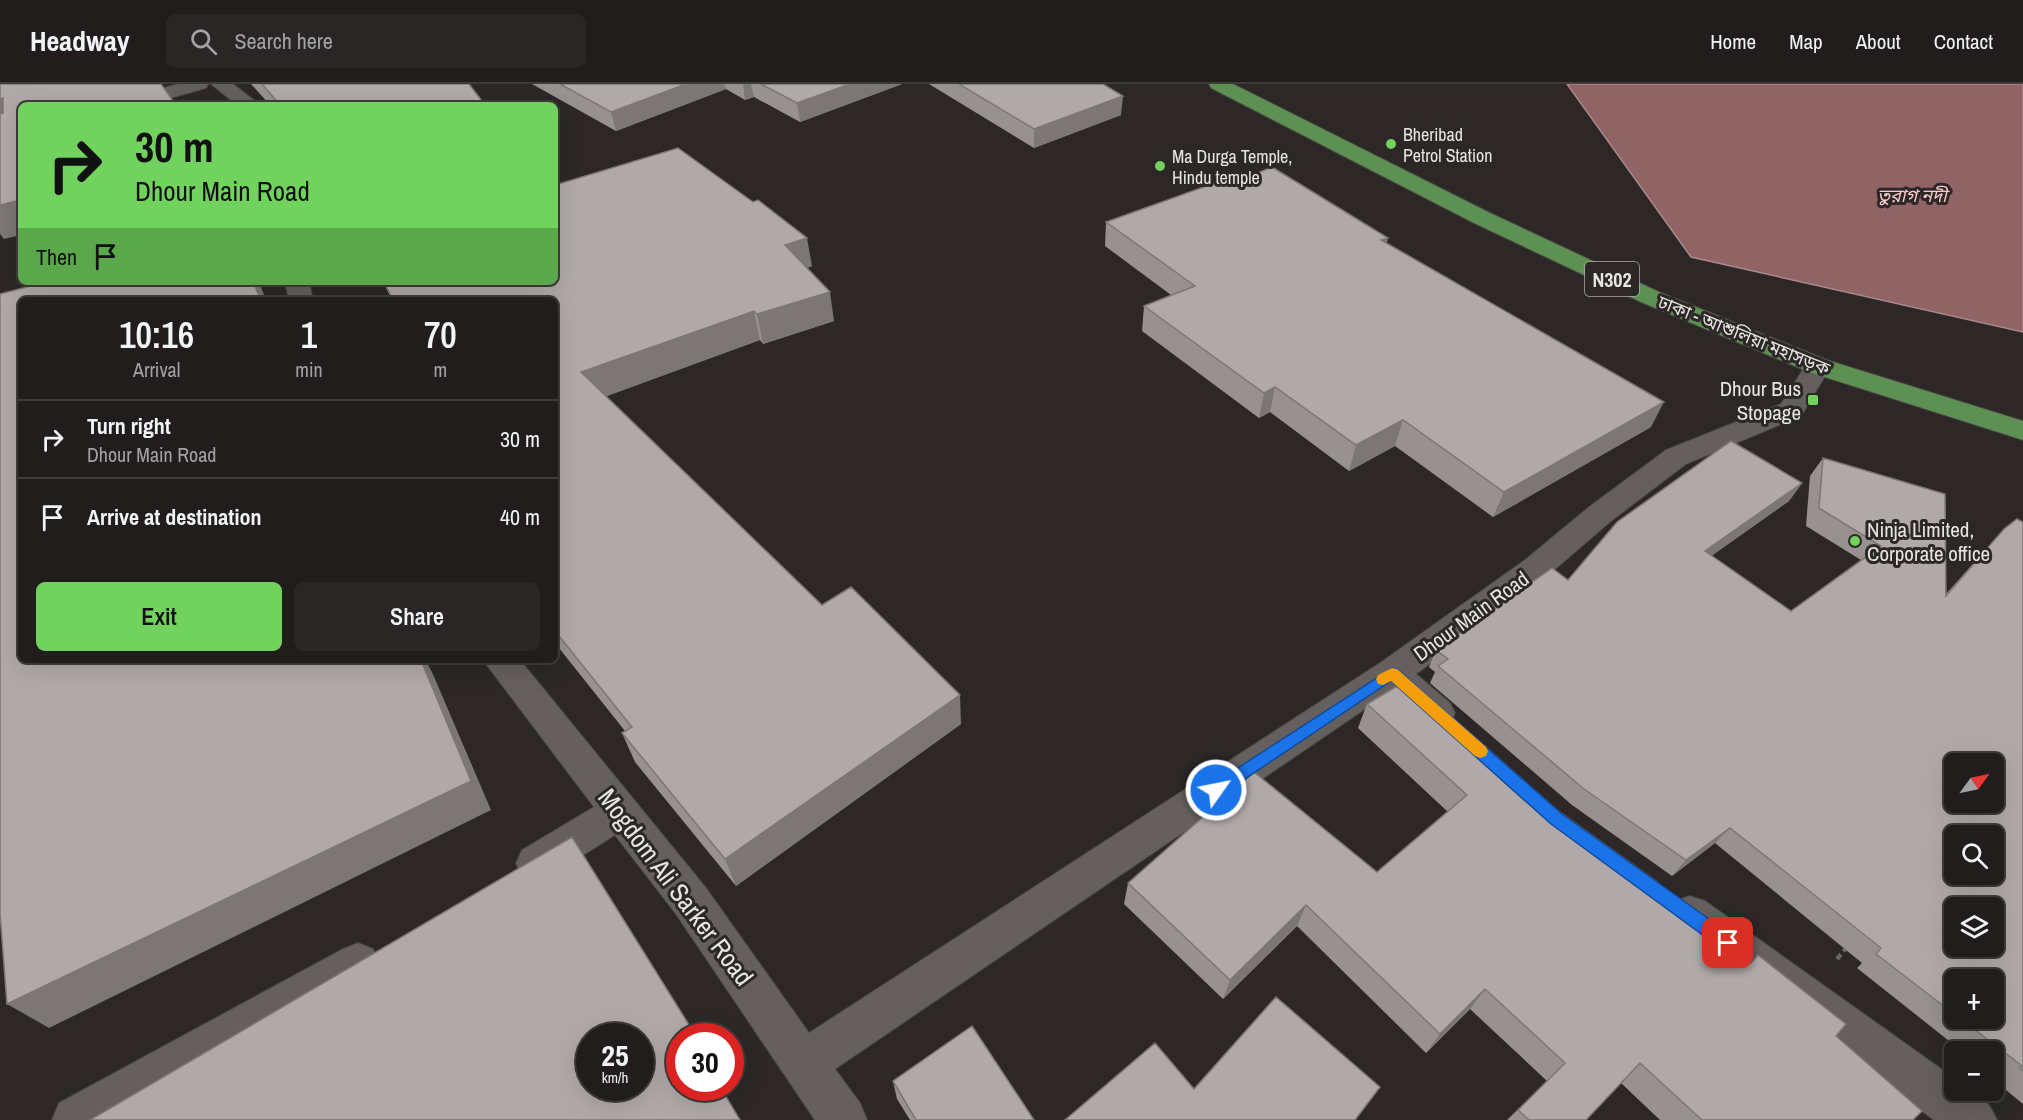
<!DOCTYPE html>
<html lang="en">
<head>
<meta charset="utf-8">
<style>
  :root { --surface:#221d1d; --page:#2a2626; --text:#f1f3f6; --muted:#a2a2a4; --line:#3f3b3b; --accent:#71d25e }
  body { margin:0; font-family:"Archivo Narrow","Noto Sans Bengali",sans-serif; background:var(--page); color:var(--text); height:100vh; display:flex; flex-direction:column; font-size:22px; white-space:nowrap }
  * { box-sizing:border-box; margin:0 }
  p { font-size:20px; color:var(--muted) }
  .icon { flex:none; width:33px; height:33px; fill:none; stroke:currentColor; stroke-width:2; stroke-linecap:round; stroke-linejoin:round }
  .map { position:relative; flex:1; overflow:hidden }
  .drawer { position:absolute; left:18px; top:213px; width:540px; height:366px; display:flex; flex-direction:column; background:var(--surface); border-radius:9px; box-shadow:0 6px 24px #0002,0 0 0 2px var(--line) }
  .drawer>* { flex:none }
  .guide { position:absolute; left:18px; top:18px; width:540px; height:183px; border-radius:9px; box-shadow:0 6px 24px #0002,0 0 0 2px var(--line); background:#71d25e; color:#111; overflow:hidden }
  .needle { width:39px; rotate:57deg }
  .buttons { position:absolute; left:1944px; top:669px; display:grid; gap:12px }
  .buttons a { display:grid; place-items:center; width:60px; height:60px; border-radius:9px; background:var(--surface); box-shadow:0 6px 24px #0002,0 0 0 2px var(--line); font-size:30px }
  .speed { position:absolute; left:576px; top:939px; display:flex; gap:12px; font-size:30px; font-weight:700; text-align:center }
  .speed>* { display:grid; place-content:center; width:78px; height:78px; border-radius:50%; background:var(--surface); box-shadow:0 6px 24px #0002,0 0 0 2px var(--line); line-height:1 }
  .speed small { font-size:15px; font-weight:400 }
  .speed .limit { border:9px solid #d22; background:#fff; color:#111 }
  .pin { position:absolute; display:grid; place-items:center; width:51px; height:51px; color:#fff; margin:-26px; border-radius:12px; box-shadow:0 3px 9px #0006 }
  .me { position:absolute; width:66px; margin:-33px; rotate:57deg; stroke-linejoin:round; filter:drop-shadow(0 0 4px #0008) }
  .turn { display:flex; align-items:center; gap:21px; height:126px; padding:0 18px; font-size:27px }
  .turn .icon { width:78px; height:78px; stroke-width:2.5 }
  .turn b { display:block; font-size:42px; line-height:51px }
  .then { display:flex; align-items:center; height:57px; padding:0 18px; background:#0003; gap:12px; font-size:22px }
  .eta { display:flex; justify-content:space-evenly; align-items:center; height:102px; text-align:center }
  .eta b { font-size:36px; font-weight:600; line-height:42px }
  .button { display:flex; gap:12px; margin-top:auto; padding:12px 18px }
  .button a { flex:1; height:69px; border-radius:9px; background:var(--accent); color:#111; font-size:24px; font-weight:600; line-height:69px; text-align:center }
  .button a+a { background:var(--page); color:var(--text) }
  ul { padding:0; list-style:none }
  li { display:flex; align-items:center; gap:18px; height:78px; padding:0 18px; border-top:2px solid var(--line) }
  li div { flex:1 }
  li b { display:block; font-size:22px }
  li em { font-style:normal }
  header { display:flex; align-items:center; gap:36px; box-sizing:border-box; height:84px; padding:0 30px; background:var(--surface); border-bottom:2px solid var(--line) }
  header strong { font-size:28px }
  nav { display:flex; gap:33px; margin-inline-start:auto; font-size:21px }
  .search { width:420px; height:54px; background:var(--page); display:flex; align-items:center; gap:15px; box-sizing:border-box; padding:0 21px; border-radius:9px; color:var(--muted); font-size:22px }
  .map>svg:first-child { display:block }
  .water { fill:#906364; stroke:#ab8a8b; stroke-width:1.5 }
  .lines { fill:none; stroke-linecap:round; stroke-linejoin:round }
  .minor-casing { stroke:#494343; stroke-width:2 }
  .highway-casing { stroke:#494343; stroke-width:2 }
  .path { stroke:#6a6464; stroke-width:4.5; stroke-dasharray:6 4; stroke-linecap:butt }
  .minor { fill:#665f5f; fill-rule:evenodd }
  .highway { fill:#5d9053; fill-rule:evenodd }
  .wall { fill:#989191; fill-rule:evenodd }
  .shaded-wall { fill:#7c7676 }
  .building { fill:#b1a9a9; stroke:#7c7676; stroke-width:1.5; fill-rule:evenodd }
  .route { fill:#1a73e8; stroke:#114b97; stroke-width:1.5 }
  .slow { fill:#f59e0b }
  .poi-dot { fill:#71d25e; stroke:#2d2727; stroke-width:2 }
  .labels { text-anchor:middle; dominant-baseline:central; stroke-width:6; stroke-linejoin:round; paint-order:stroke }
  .far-poi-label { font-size:18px; fill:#e9e5e5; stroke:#2d2727; text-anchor:start }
  .far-water-label { font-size:18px; font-style:italic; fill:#facbcb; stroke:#2d2727 }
  .far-street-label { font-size:18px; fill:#e9e5e5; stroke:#2d2727 }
  .shield { fill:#2d2727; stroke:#b1acac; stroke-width:1.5 }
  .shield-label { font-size:20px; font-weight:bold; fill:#e9e5e5 }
  .poi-label { font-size:21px; fill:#e9e5e5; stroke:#2d2727; text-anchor:end }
  .street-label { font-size:21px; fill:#e9e5e5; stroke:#2d2727 }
  .near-street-label { font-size:26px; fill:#e9e5e5; stroke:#2d2727 }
</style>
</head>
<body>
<header>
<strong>Headway</strong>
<div class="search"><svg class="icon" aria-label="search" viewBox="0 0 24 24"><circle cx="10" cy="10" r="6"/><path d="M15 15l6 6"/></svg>Search here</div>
<nav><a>Home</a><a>Map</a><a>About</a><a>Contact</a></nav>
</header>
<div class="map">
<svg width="2023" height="1036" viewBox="0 0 2023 1036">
  <rect width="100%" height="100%" fill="#2d2727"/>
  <!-- water -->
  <path class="water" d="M 1567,0 L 2023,0 L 2023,248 L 1691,173 Z"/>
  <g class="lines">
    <!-- minor casing -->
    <g class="minor-casing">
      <path id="minor" d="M 178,0 L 208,0 L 206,4 L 146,21 L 115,21 L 118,17 Z
        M 211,0 L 233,0 L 260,21 L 237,21 Z
        M 285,198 L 309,198 L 313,216 L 289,216 Z
        M 1818,274 L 1827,276 L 1831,282 L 1801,332 L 1686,380 L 1611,437 L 1547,492 L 1416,590 L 1450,619 L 1455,629 L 1450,639 L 1437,644 L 1424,639 L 1390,608 L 835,985 L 860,1019 L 867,1036 L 815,1036 L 676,830 L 615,751 L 550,792 L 536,797 L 522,792 L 516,779 L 522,766 L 594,723 L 483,576 L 520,576 L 706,804 L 809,949 L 1380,579 L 1525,476 L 1589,423 L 1666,366 L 1781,320 L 1809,276 Z
        M 1690,812 L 1705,817 L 1954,994 L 1954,1006 C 1979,1006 1987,1014 1997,1036 L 1934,1036 L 1675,845 L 1669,831 L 1675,817 Z
        M 358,859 L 373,865 L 379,880 L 373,895 L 122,1036 L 52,1036 L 59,1019 L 343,865 Z"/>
    </g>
    <!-- highway casing -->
    <g class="highway-casing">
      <path id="highway" d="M 1209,0 L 1233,0 L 1490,129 L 1659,208 L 1827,276 L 2023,337 L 2023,356 L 1809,288 L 1641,218 L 1474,139 L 1211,4 Z"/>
    </g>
    <!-- path -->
    <path class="path" d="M 1837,875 L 1848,862"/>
    <!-- minor -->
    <use href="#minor" class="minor"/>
    <!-- highway -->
    <use href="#highway" class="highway"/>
  </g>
  <!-- wall -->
  <path class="wall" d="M 251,0 L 469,0 L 485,21 L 270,21 Z
    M 532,0 L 902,0 L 800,38 L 754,13 L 745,16 L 726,5 L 616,47 Z
    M 929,0 L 1103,0 L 1121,31 L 1034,64 Z
    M 1243,95 L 1387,159 L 1651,343 L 1493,433 L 1395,362 L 1349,387 L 1270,328 L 1259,334 L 1142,247 L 1144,222 L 1171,211 L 1105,162 L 1106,138 Z
    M 812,182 L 807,184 L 834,237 L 763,260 L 760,256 L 606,312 L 822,521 L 961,640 L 736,802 L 635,678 L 622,649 L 625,647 L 555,559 L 555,216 L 392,216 L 383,198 L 555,198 Z
    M 1823,374 L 1946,510 L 2004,445 L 2023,438 L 2023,1020 L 1995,997 L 1997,995 L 1994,992 L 1994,968 L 1963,968 L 1857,884 L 1862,879 L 1715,759 L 1672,792 L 1572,721 L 1430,599 L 1435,588 L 1429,583 L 1436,566 L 1568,496 L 1802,399 L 1789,417 L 1711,472 L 1791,527 L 1861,476 L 1806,442 L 1810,392 ZM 1954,896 L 1994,934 L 1954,934 Z
    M 1367,620 L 1557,726 L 1750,878 L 1758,871 L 1836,952 L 1913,1036 L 1660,1036 L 1621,999 L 1586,1036 L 1507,1036 L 1547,997 L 1470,925 L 1426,969 L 1297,842 L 1223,915 L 1124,820 L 1128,799 L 1377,788 L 1448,728 L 1358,644 Z
    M 893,997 L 1034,1036 L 910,1036 L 897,1015 Z"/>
  <!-- shaded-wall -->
  <path class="shaded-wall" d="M 686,0 L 724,0 L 726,5 L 616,47 L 611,28 Z
    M 743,0 L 751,0 L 754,13 L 745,16 Z
    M 850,0 L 902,0 L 800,38 L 797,19 Z
    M 1123,12 L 1121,31 L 1034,64 L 1034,45 Z
    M 3,14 L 21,40 L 0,47 L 0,15 Z
    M 21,116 L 21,151 L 4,155 L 0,150 L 0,121 Z
    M 807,154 L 812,182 L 790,190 L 785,161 Z
    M 1388,154 L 1382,178 L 1381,156 Z
    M 253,198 L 259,198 L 266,216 L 261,216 Z
    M 830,208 L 834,237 L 763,260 L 757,230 Z
    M 754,227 L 760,256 L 591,318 L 581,288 Z
    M 1275,303 L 1270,328 L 1259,334 L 1264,309 Z
    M 1664,318 L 1651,343 L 1493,433 L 1504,408 Z
    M 1403,336 L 1395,362 L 1349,387 L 1356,361 Z
    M 1802,399 L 1789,417 L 1693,485 L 1705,467 Z
    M 421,576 L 425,576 L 432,588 L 491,726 L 49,944 L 7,920 Z
    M 960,611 L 961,640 L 736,802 L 725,775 Z
    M 1730,744 L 1715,759 L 1672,792 L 1686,776 Z
    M 1306,821 L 1297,842 L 1223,915 L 1230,896 Z
    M 1485,905 L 1470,925 L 1426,969 L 1440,950 Z
    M 691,944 L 696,952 L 690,952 L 687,946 Z"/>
  <!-- building -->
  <path class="building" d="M 0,0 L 161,0 L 176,21 L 21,21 L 21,116 L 0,121 L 0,30 L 3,29 L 3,14 L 0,15 Z
    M 262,0 L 469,0 L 485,21 L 280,21 Z
    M 560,0 L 686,0 L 611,28 Z
    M 761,0 L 850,0 L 797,19 Z
    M 959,0 L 1103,0 L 1123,12 L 1034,45 Z
    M 678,64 L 753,118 L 758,116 L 807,154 L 785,161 L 830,208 L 757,230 L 754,227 L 581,288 L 822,521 L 851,503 L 960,611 L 725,775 L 622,649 L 632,643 L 555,547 L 555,216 L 393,216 L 384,198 L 555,198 L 555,101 Z
    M 1272,83 L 1388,154 L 1381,156 L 1664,318 L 1504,408 L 1403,336 L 1356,361 L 1275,303 L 1264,309 L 1144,222 L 1195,202 L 1106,138 L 1237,91 L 1243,95 Z
    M 46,198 L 253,198 L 261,216 L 21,216 L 21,576 L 421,576 L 471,697 L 7,920 L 0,829 L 0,210 Z
    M 1731,357 L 1802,399 L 1705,467 L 1791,527 L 1881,462 L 1819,424 L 1823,374 L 1945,410 L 1946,512 L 2004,445 L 2017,435 L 2023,438 L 2023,987 L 2020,984 L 2022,982 L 1960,934 L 1994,934 L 1994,896 L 1954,896 L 1954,930 L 1876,870 L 1881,864 L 1730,744 L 1686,776 L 1584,705 L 1438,582 L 1448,575 L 1436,566 L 1552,484 L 1568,496 L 1617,438 ZM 1954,680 L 1994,680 L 1994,718 L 1954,718 ZM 1954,752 L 1994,752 L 1994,790 L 1954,790 ZM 1954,824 L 1994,824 L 1994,862 L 1954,862 Z
    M 1409,595 L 1557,726 L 1656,797 L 1751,879 L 1758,871 L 1846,940 L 1836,952 L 1922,1027 L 1913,1036 L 1702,1036 L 1640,979 L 1586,1036 L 1529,1036 L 1518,1026 L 1565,979 L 1485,905 L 1440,950 L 1306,821 L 1230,896 L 1128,799 L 1254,688 L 1377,788 L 1467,711 L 1367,620 Z
    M 572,753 L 691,944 L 687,946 L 690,952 L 680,952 L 680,1004 L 721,1004 L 740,1036 L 90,1036 ZM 590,952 L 640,952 L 640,1004 L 590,1004 Z
    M 1276,913 L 1380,1003 L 1355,1036 L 1065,1036 L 1155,959 L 1194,1005 Z
    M 972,942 L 1034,1036 L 916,1036 L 893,997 Z"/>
  <!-- route -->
  <path class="route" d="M 1392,584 L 1397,585 L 1562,730 L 1734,853 L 1737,859 L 1734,865 L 1728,867 L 1722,865 L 1551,740 L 1391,597 L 1221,711 L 1216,713 L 1210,711 L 1208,706 L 1210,702 Z"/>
  <!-- slow -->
  <path class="slow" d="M 1392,584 L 1397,585 L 1486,663 L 1488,667 L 1486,672 L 1480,674 L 1475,672 L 1391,597 L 1383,601 L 1378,600 L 1376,595 L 1378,591 Z"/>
  <!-- markers -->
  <g class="poi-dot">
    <circle cx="1391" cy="60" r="6"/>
    <circle cx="1160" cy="82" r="6"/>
    <rect x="1807" y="310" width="12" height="12" rx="3"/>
    <circle cx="1855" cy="457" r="6"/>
  </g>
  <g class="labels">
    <!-- far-poi labels -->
    <g class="far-poi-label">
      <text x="1403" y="50">Bheribad<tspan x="1403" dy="21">Petrol Station</tspan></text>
      <text x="1172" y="72">Ma Durga Temple,<tspan x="1172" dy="21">Hindu temple</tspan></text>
    </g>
    <!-- far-water labels -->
    <g class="far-water-label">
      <text x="1912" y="111">তুরাগ নদী</text>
    </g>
    <!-- far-street labels -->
    <g class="far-street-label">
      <text transform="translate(1744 251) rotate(22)">ঢাকা - আশুলিয়া মহাসড়ক</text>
    </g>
    <!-- shield labels -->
    <rect class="shield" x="1585" y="178" width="54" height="34" rx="4.5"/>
    <g class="shield-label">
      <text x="1612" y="195">N302</text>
    </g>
    <!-- poi labels -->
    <g class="poi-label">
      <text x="1801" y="304">Dhour Bus<tspan x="1801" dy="24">Stopage</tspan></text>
      <text x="1867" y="445" text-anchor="start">Ninja Limited,<tspan x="1867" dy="24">Corporate office</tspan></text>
    </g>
    <!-- street labels -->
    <g class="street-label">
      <text transform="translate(1471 532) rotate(-36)">Dhour Main Road</text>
    </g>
    <!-- near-street labels -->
    <g class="near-street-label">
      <text transform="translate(676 803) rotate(53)">Mogdom Ali Sarker Road</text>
    </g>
  </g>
</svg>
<div class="buttons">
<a><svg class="needle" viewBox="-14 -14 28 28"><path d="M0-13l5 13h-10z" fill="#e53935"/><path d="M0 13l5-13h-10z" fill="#a2a2a4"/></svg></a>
<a><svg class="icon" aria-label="search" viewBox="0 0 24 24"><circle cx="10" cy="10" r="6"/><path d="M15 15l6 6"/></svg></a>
<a><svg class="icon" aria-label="layers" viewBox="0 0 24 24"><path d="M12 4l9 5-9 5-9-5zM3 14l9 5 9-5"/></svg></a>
<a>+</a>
<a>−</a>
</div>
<div class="speed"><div>25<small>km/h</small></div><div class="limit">30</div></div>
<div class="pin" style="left:1728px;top:859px;background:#d93025"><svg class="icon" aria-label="arrive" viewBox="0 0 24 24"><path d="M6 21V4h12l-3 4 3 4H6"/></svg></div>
<svg class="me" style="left:1216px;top:706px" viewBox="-20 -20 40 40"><circle r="17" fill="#1a73e8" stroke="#fff" stroke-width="3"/><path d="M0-11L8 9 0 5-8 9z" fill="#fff"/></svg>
<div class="guide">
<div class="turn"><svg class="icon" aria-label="right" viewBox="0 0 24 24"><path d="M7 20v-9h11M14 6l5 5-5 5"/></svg><div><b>30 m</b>Dhour Main Road</div></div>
<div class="then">Then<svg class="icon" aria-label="arrive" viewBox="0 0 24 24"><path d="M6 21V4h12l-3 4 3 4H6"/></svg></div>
</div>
<section class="drawer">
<div class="eta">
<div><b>10:16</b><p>Arrival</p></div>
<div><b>1</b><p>min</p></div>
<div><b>70</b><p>m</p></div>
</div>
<ul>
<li><svg class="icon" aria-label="right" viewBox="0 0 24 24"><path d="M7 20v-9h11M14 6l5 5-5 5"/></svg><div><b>Turn right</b><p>Dhour Main Road</p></div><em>30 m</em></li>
<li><svg class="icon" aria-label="arrive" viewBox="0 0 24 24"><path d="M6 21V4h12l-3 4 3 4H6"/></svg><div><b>Arrive at destination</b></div><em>40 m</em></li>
</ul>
<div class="button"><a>Exit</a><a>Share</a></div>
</section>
</div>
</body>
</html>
